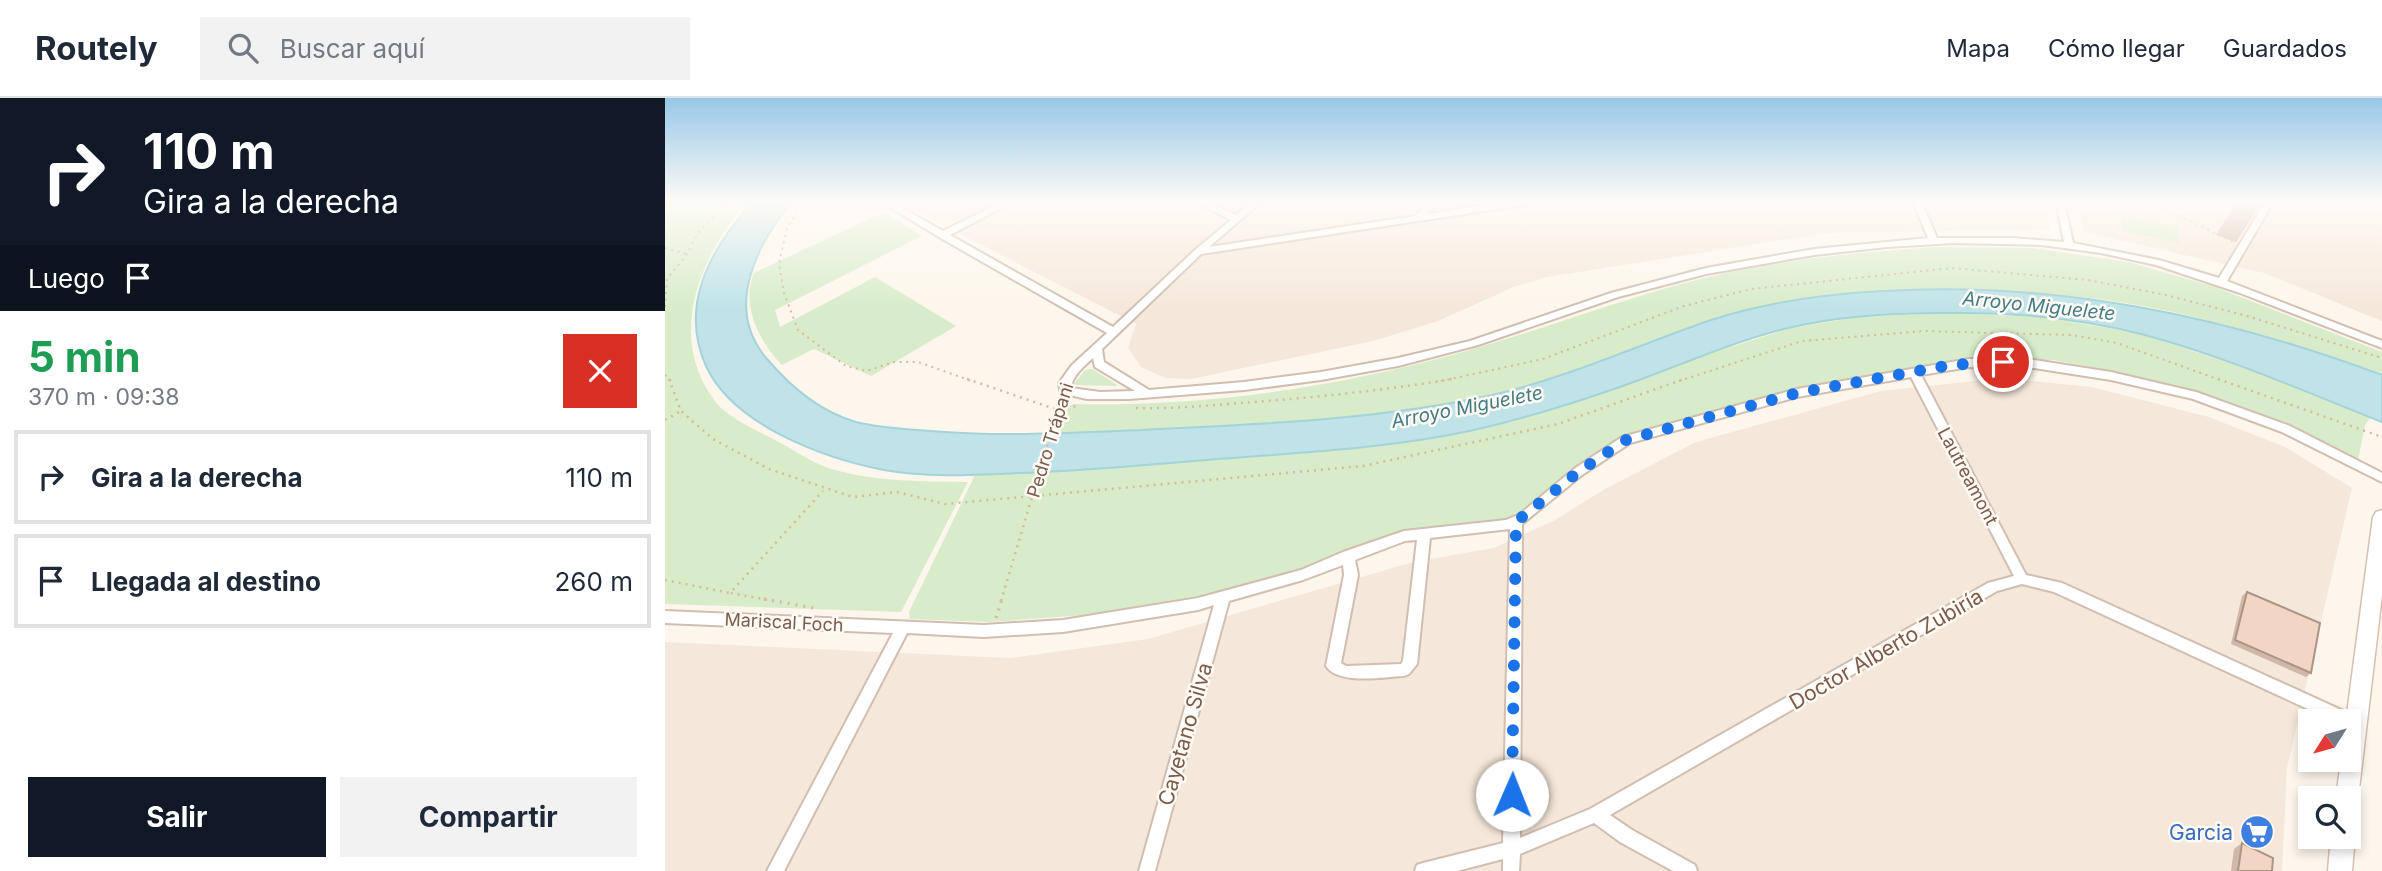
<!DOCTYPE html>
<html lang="es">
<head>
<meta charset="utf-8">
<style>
  :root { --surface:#fff; --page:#f2f2f3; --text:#1f2937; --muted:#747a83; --line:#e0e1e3; --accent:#111827 }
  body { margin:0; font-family:Inter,sans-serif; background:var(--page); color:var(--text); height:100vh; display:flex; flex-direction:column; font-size:26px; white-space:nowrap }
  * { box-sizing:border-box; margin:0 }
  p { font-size:23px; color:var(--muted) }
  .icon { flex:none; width:38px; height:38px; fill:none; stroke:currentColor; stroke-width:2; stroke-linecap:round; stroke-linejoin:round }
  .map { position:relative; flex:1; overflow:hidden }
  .side { display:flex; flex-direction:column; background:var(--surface); width:665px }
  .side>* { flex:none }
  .top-card { background:#111827; color:#fff; overflow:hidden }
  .needle { width:46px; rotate:233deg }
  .controls { position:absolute; left:1633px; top:611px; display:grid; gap:14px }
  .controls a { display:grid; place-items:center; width:63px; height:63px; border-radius:0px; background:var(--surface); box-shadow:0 4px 10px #0003; font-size:35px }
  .pin { position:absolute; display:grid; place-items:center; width:60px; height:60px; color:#fff; margin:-30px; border:4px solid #fff; border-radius:50%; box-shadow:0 2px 7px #0007 }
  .me { position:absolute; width:77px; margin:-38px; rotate:1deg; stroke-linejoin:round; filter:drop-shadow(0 0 5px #0008) }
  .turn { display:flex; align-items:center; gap:24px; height:147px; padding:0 28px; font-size:32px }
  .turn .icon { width:91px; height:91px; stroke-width:2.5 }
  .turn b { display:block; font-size:49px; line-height:60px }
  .then { display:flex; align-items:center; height:66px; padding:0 28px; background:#0003; gap:14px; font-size:26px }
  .round { display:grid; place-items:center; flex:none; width:74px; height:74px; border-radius:0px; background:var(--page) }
  .headline { display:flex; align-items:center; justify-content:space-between; height:119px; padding:0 28px }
  h1 { font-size:42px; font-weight:700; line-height:52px; color:#1e9e55 }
  .cta { display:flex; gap:14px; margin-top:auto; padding:14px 28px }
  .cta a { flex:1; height:80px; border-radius:0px; background:var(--accent); color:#fff; font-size:28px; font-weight:700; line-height:80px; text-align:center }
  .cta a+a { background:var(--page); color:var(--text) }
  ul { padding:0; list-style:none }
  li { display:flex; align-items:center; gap:21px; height:94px; margin:0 14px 10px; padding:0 14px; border:4px solid var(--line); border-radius:0px }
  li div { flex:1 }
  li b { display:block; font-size:26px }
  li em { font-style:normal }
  header { display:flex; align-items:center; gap:42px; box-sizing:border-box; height:98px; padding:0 35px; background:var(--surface); border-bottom:2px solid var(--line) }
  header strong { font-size:33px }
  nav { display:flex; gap:38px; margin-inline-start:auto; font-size:24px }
  .search { width:490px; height:63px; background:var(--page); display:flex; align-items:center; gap:18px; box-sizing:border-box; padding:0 24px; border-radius:0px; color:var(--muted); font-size:26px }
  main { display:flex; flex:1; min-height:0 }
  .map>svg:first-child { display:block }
  .residential { fill:#f5e8da }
  .green { fill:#d8ecc9 }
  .water { fill:#bfe3e8; stroke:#a5d3da; stroke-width:2 }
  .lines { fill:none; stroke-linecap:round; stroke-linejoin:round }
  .minor-casing { stroke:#d1beb0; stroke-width:4 }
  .secondary-casing { stroke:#d6c0b0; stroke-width:3 }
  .path-far2 { stroke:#d9b8a5; stroke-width:2; stroke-dasharray:2 4.5; stroke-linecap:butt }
  .path-far1 { stroke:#d9b8a5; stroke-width:2.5; stroke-dasharray:2 5; stroke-linecap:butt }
  .path { stroke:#d9b8a5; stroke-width:3.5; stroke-dasharray:2 6; stroke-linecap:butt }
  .minor { fill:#fff; fill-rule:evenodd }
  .secondary { fill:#fff; fill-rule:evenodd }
  .wall { fill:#d1b7a8 }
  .building { fill:#f3d5c3; stroke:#aa9588; stroke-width:2 }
  .route { stroke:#1a73e8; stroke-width:12; stroke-dasharray:0 21.6 }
  .labels { text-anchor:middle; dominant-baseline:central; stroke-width:5; stroke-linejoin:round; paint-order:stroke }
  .street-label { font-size:18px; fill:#7a5c4d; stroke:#fffaf3 }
  .water-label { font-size:19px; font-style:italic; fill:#437c86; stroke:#fffaf3 }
  .near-street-label { font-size:21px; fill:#7a5c4d; stroke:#fffaf3 }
  .near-shop-label { font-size:21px; fill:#366cbe; stroke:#fffaf3; text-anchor:end }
</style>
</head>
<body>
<header>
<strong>Routely</strong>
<div class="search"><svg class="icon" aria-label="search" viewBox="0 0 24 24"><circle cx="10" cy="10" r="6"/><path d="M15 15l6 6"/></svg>Buscar aquí</div>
<nav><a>Mapa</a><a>Cómo llegar</a><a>Guardados</a></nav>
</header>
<main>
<section class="side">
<div class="top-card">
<div class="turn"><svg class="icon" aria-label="right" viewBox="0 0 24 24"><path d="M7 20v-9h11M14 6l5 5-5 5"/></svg><div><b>110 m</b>Gira a la derecha</div></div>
<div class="then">Luego<svg class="icon" aria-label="arrive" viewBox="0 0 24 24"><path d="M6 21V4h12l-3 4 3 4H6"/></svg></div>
</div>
<div class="headline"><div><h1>5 min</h1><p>370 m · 09:38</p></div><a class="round" style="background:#d93025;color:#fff"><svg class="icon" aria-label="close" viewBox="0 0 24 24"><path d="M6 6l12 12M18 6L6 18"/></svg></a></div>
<ul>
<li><svg class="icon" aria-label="right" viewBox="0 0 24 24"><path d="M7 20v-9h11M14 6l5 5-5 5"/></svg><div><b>Gira a la derecha</b></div><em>110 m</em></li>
<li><svg class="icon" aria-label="arrive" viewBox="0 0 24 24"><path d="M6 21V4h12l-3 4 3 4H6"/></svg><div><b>Llegada al destino</b></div><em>260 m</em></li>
</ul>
<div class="cta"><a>Salir</a><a>Compartir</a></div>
</section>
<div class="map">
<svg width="1717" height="773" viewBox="0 0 1717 773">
  <rect width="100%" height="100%" fill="#fdf6ec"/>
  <!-- residential -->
  <path class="residential" d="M 231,103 L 1379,103 L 1385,131 L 1162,135 L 882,179 L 851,188 L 773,223 L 708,243 L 526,281 L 500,280 L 476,269 L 463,250 L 471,226 Z
    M 1412,103 L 1717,103 L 1717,223 L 1599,175 L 1419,134 Z
    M 1338,280 L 1426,289 L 1544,319 L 1620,349 L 1687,390 L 1622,670 L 1617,773 L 0,773 L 0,544 L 345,560 L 483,541 L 748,464 L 829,450 L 890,422 L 940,391 L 1031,344 L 1216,293 Z"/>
  <!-- green -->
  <path class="green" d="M 0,103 L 83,103 C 33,159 0,242 53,307 C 69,323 93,333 112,343 C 131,353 150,367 170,372 C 213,384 258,383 303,384 L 236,514 L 0,506 Z
    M 219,114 L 257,138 L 110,212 L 115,229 L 210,179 L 291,228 L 206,278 L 149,251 L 117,267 C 95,245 75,206 89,175 Z
    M 1457,118 L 1513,129 L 1514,145 L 1457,133 Z
    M 1268,149 L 1367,150 L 1464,164 L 1550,189 L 1717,254 L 1717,277 C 1625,243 1532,215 1435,201 C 1403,197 1371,197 1339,195 C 1255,190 1172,192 1089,211 C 998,232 915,278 824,297 C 682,327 534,329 390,336 L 396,314 L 408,306 C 543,309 675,289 805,252 C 885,229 962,199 1043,179 C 1116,161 1193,155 1268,149 Z
    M 1280,215 L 1378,219 L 1477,236 L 1630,287 L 1706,319 L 1700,327 L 1693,362 L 1602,320 L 1545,299 L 1459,275 L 1388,262 L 1304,261 L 1163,284 L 1084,302 L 958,339 L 939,350 L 847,420 L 727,437 L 638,471 L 561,493 L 421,517 L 324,524 L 245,521 L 244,514 L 310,377 L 623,355 L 721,345 L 805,333 L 1125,230 L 1194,219 Z
    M 427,271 L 451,286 L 452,288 L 408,287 L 420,272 Z"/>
  <!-- water -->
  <path class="water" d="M 89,103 L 127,103 C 92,147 58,210 102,261 C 125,288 156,314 191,324 C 215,330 241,331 265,333 C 336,339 406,335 477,332 C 593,326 713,322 827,297 C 902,280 973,247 1046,222 C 1101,204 1161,196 1219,193 C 1391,183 1556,217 1717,277 L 1717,324 C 1639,293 1561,259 1480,237 C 1416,220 1344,214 1278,215 C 1227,215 1173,218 1123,230 C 1063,245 1007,271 949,291 C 903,307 857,321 809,332 C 718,352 622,355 529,363 C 471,368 413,373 355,375 C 310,377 263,380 219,372 C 158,360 68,327 41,268 C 13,206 47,148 89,103 Z"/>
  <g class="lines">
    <!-- minor casing -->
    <g class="minor-casing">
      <path id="minor" d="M 215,103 L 225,103 L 278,133 L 339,103 L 350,103 L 285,137 L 448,229 L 530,152 L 566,122 L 529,103 L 540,103 L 571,117 L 588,103 L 597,103 L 544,149 L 750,118 L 765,103 L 774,103 L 762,116 L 849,103 L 869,103 L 865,106 L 536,156 L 437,251 L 439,264 L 484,292 L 579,284 L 656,274 L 733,260 L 805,243 L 946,195 L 1041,170 L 1149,151 L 1263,140 L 1248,103 L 1256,103 L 1272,140 L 1347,140 L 1399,144 L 1391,103 L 1399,103 L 1408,145 L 1494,162 L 1554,180 L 1601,103 L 1609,103 L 1562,183 L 1717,243 L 1717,250 L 1575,195 L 1491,167 L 1436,155 L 1377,147 L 1288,145 L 1222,149 L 1149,157 L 1041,176 L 953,199 L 813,247 L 733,268 L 656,282 L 579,292 L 464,301 L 422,301 L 396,295 L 394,285 L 407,267 L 442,235 L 274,139 ZM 428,260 L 430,269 L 470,293 L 435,294 L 406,290 C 407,278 419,268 428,260 Z
        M 1304,261 L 1369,262 L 1446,274 L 1531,294 L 1625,328 L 1717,375 L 1717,384 L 1617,334 L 1528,301 L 1446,282 L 1369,270 L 1304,269 L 1256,277 L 1361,477 L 1397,485 L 1694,620 L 1697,625 L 1694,630 L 1689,632 L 1684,630 L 1684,623 L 1669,623 L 1389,494 L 1357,486 L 1332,493 L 945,717 L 967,732 L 1030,767 L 1032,773 L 1008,773 L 955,744 L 929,725 L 855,756 L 854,773 L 838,773 L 838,761 L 792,773 L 750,773 L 752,767 L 758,765 L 838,745 L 845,431 L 765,440 L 752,566 L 744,576 L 739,578 C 718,579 673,587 661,568 L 679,477 L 678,467 L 638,482 L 564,503 L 490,773 L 474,773 L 549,507 L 533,512 L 398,534 L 319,539 L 242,535 L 119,773 L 102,773 L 228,535 L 0,525 L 0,513 L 319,527 L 398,522 L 533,500 L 636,472 L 678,454 L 739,433 L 841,422 L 855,416 L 909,371 L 957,339 L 1132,291 ZM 1246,279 L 1349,478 L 1323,485 L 925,711 L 855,740 L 857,426 L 917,377 L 965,345 L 1132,299 ZM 752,442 L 738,563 L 736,566 L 681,568 L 676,565 L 693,477 L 690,462 L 740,443 Z"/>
    </g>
    <!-- secondary casing -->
    <g class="secondary-casing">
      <path id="secondary" d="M 1717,412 L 1717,497 L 1693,700 L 1690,708 L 1684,710 L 1684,700 L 1671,700 L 1676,662 L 1684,662 L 1684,623 L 1681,623 L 1708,419 L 1711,414 Z
        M 1684,729 L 1690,738 L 1687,773 L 1663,773 L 1666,738 L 1684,738 Z"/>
    </g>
    <!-- path-far2 -->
    <path class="path-far2" d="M 139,103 L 122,130 L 114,166 L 119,195 L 133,232 L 181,268 L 202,273 L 228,264 L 253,264 L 307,283
      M 1484,103 L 1568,144
      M 0,150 L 22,156
      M 0,209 L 2,181 L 22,156 L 33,135 L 65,103
      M 0,277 L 6,283
      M 776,283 L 878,261 L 1019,208 L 1086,191 L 1287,170 L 1423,182 L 1501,197 L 1582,218 L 1717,260
      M 1014,283 L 1137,243 L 1259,233 L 1407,237 L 1452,245 L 1558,283"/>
    <!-- path-far1 -->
    <path class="path-far1" d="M 4,281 L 16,313 L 48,341 L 104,371 L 188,399 L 232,394 L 280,406 L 698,368 L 893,326 L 1019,281
      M 302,281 L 393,312 L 412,308
      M 1553,281 L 1717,339
      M 471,310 C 510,311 550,307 589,304 C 655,299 721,292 787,281
      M 0,322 L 16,313
      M 0,482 L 65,495
      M 109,503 L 65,495 L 158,393
      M 336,503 L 396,302"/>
    <!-- path -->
    <path class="path" d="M 99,501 L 149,510
      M 331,520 L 337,501"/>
    <!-- minor -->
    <use href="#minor" class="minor"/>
    <!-- secondary -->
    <use href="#secondary" class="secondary"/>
  </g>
  <!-- wall -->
  <path class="wall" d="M 1572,103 L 1598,103 L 1571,144 L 1551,137 Z
    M 1582,494 L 1646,575 L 1641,579 L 1566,546 L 1577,498 Z
    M 1577,745 L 1607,773 L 1566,773 L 1569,751 Z"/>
  <!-- building -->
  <path class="building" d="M 1582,494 L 1655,525 L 1646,575 L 1570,542 Z
    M 1577,745 L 1608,760 L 1607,773 L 1573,773 Z"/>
  <!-- sky -->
  <linearGradient id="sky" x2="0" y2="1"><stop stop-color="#97c7e8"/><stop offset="0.49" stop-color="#fefbf6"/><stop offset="1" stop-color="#fefbf6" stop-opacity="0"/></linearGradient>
  <rect width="1717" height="211" fill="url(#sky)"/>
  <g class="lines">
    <!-- route -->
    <path class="route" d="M 847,697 L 851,424 L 913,374 L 961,342 L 1132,295 L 1286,267 L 1338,264"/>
  </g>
  <!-- icons -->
  <defs>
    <g id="supermarket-disc" transform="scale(1.75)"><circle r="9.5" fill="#3f7fe0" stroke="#fffaf3"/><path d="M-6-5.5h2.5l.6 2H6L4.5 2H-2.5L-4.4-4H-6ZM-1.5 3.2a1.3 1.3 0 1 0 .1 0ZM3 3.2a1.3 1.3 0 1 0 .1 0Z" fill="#fff"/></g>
  </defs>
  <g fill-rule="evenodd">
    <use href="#supermarket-disc" x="1592" y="734"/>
  </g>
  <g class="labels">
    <!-- street labels -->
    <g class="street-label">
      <text transform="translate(385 342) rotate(-73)">Pedro Trápani</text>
      <text transform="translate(1303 378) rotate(62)">Lautreamont</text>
      <text transform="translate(119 524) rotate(3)">Mariscal Foch</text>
    </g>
    <!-- water labels -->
    <g class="water-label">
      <text transform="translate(1374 208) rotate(6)">Arroyo Miguelete</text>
      <text transform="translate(802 309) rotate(-11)">Arroyo Miguelete</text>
    </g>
    <!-- near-street labels -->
    <g class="near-street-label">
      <text transform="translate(1221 551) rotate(-30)">Doctor Alberto Zubiría</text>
      <text transform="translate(520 636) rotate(-74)">Cayetano Silva</text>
    </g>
    <!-- near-shop labels -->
    <g class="near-shop-label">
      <text x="1568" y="734">Garcia</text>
    </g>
  </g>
</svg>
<div class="controls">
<a><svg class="needle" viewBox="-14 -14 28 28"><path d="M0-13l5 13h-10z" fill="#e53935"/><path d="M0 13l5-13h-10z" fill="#747a83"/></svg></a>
<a><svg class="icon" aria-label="search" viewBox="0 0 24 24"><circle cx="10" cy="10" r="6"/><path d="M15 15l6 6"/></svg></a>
</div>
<div class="pin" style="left:1338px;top:264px;background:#d93025"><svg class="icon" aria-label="arrive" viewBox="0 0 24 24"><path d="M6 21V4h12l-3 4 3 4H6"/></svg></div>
<svg class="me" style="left:847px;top:697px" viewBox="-20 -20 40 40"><circle r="19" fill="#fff"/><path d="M0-13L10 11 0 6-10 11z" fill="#1a73e8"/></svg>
</div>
</main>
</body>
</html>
